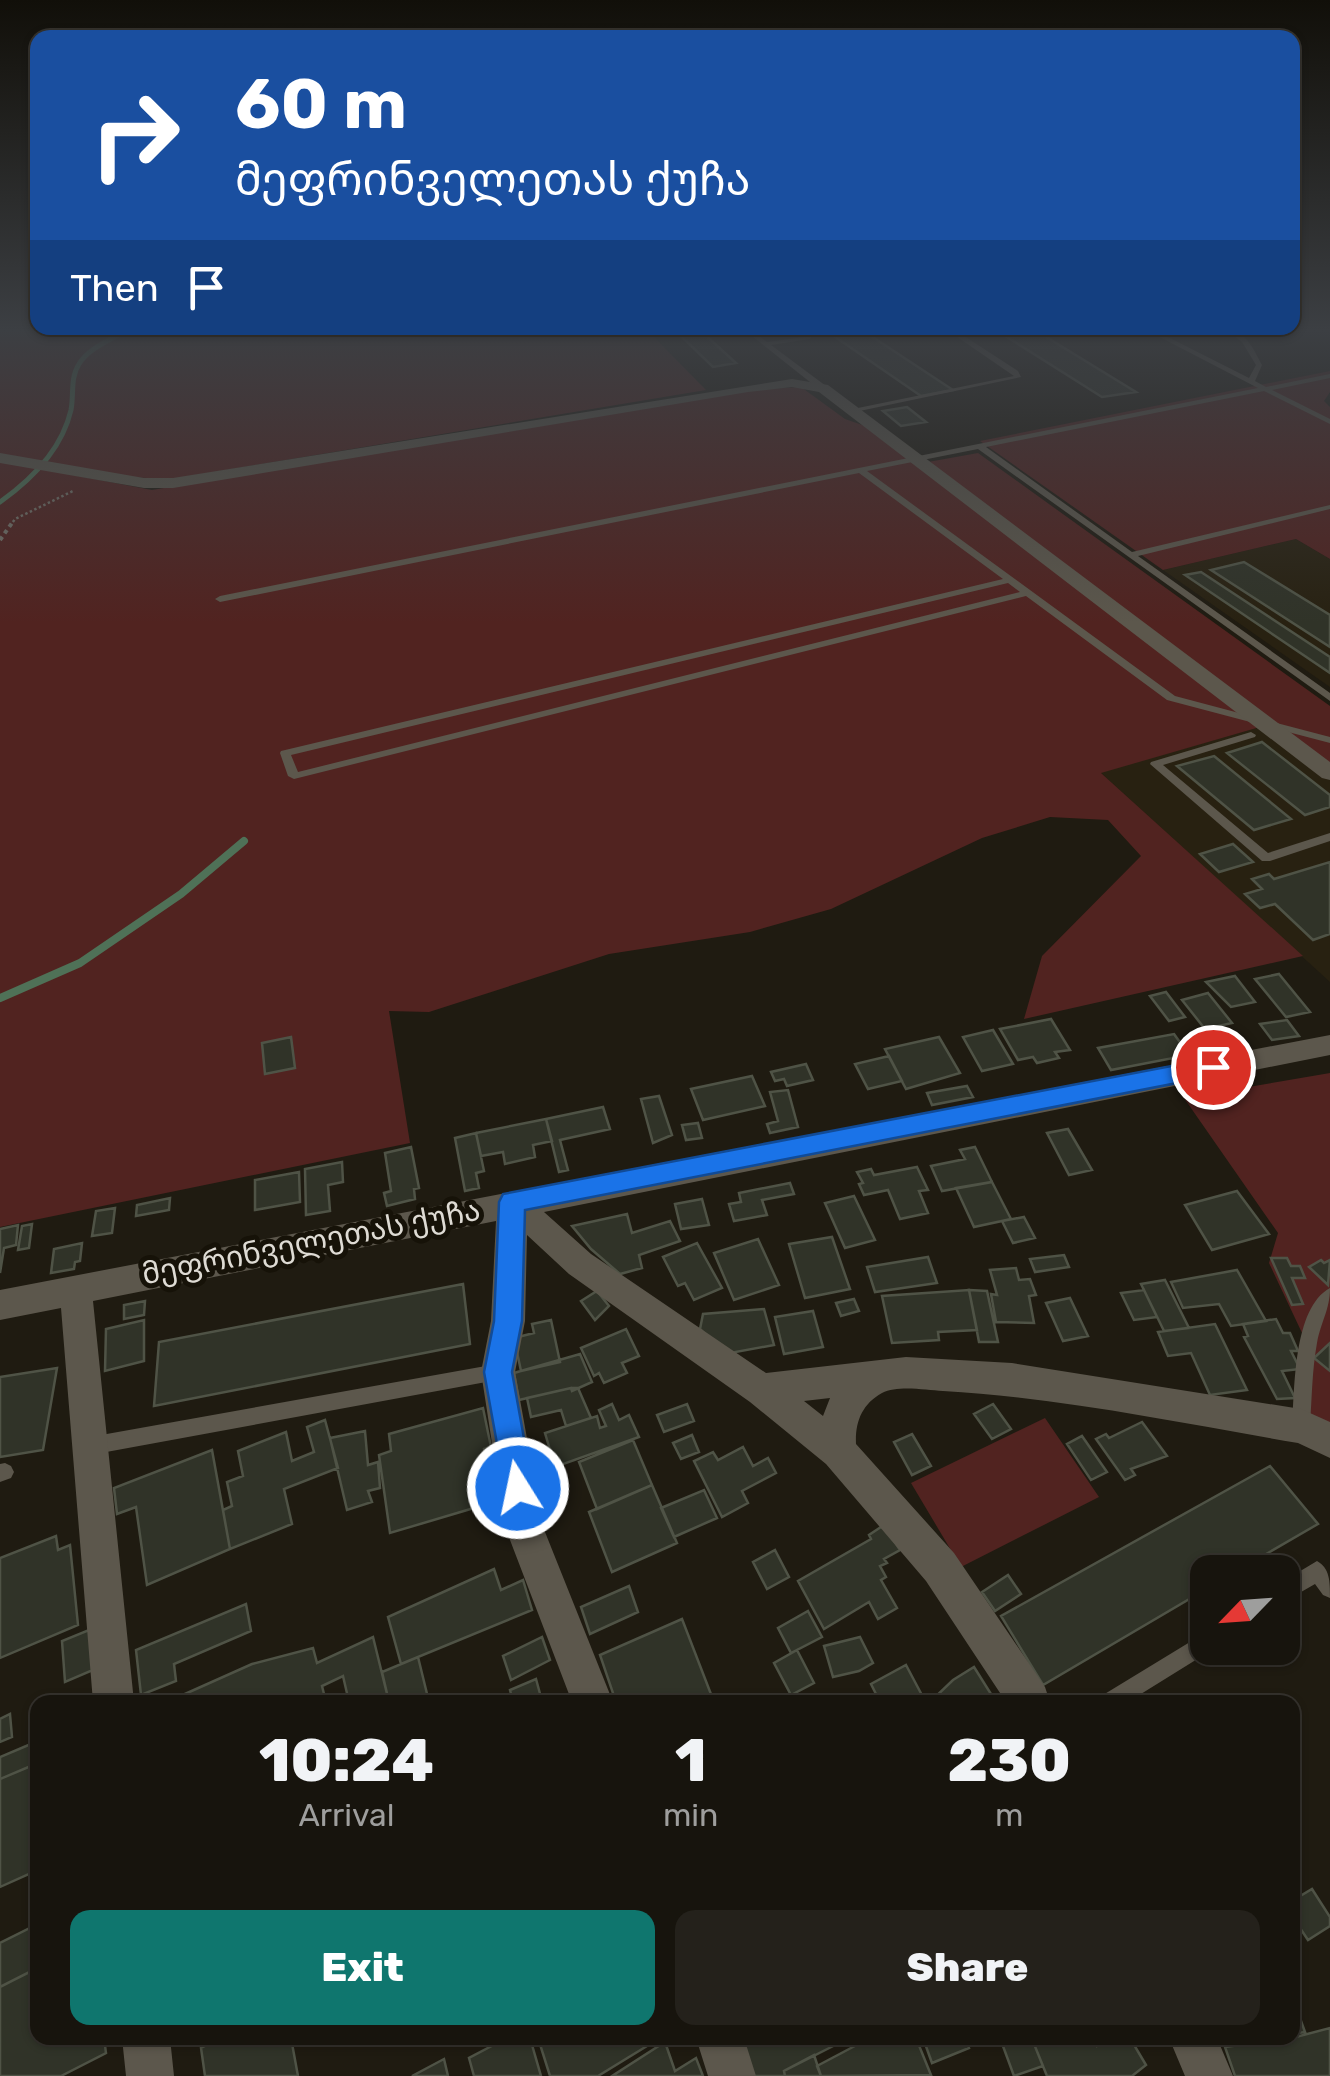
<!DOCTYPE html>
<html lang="en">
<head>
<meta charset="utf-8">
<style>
  :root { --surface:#17140d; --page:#24211b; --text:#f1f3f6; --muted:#9e9e9d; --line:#36332e; --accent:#0f766e }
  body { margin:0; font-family:Rubik,"Noto Sans Georgian",sans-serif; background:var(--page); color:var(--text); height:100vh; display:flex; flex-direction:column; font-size:38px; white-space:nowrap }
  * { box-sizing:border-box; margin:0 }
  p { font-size:32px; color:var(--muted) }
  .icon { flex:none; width:55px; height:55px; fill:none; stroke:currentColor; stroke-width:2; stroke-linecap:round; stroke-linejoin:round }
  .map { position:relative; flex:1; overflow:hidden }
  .details { position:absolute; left:30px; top:1695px; width:1270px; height:350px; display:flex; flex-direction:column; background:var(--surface); border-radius:20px; box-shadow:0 2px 8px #0004,0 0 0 2px var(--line) }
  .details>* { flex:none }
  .banner { position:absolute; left:30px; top:30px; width:1270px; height:305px; border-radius:20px; box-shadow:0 2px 8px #0004,0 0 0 2px var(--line); background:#1a4fa0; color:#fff; overflow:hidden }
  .needle { width:65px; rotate:245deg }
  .tools { position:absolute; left:1190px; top:1555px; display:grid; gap:20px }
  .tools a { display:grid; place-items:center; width:110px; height:110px; border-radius:20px; background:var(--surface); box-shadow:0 2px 8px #0004,0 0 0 2px var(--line); font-size:50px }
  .pin { position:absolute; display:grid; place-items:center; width:85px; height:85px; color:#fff; margin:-42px; border:5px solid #fff; border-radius:50%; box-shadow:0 2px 10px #0007 }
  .me { position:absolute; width:110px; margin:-55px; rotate:350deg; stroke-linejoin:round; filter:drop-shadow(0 0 8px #0008) }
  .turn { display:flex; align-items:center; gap:35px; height:210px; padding:0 40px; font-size:45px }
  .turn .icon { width:130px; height:130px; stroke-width:2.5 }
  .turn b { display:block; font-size:70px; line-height:85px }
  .then { display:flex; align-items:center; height:95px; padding:0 40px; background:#0003; gap:20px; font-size:38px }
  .eta { display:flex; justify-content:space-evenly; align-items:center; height:170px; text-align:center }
  .eta b { font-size:60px; font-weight:800; line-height:70px }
  .button { display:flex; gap:20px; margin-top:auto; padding:20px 40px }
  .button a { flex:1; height:115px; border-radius:20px; background:var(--accent); color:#fff; font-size:40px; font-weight:800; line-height:115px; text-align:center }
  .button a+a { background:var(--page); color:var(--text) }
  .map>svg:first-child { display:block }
  .built { fill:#282111 }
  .green { fill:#512320 }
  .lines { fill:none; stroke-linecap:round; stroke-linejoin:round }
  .stream-far1 { stroke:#4f7157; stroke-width:5 }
  .stream { stroke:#4f7157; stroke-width:8 }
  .building { fill:#303328; stroke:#4f5346; stroke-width:2.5 }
  .path-far1 { stroke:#747168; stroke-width:2.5; stroke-dasharray:2.5 2.5; stroke-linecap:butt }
  .path { stroke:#747168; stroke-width:4; stroke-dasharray:4 4; stroke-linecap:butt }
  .service { fill:#5c574c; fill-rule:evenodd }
  .minor { fill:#5c574c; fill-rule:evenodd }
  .route { fill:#1a73e8; stroke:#114b97; stroke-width:2.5 }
  .labels { text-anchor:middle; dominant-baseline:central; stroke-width:10; stroke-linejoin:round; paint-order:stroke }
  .street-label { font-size:30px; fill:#dedbd4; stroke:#161208 }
</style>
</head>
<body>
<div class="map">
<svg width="1330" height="2076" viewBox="0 0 1330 2076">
  <rect width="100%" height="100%" fill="#1f1b11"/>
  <!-- built -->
  <path class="built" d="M 1296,539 L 1330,559 L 1330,687 L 1163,570 Z
    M 1260,727 L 1330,780 L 1330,982 L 1100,772 Z"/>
  <!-- green -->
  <path class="green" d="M 0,332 L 649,332 L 706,390 L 172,479 L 73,475 L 152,490 L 749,390 L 801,387 L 845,419 L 868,427 L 1260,727 L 1101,773 L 1303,956 L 1024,1019 L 1042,956 L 1141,856 L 1108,820 L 1050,817 L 982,838 L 831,909 L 750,932 L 609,954 L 429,1012 L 389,1011 L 410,1143 L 0,1227 Z
    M 1330,371 L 1330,392 L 1324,401 L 1330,407 L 1330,559 L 1296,539 L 1163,570 L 980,441 Z
    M 978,453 L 1330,706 L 1330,765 L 928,462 Z
    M 1330,1073 L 1330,1424 L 1294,1411 L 1303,1335 L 1269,1263 L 1278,1233 L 1184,1098 Z
    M 1045,1418 L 1099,1497 L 961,1567 L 911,1483 Z"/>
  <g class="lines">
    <!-- stream-far1 -->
    <path class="stream-far1" d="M 0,502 C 31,480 62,449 71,410 C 74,395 70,378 79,364 C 88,349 108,341 123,332"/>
    <!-- stream -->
    <path class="stream" d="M 0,998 L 80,963 L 181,894 L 244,841"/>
  </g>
  <!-- building -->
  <path class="building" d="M 671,332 L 702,332 L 736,363 L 713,367 L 680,335 Z
    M 828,332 L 865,332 L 953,390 L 921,396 Z
    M 999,332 L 1038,332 L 1136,392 L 1102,397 Z
    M 907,407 L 926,422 L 901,426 L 883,411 Z
    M 1244,562 L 1330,615 L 1330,647 L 1211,570 Z
    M 1201,572 L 1330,657 L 1330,673 L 1185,575 Z
    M 1262,742 L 1330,795 L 1330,807 L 1305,815 L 1227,753 Z
    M 1214,756 L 1291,819 L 1254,830 L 1177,766 Z
    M 1233,844 L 1253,862 L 1219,872 L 1200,854 Z
    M 1330,862 L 1330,934 L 1313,940 L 1275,904 L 1260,908 L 1245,894 L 1262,889 L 1252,879 L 1269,874 L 1274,879 Z
    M 1279,974 L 1310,1012 L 1286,1017 L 1255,979 Z
    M 1235,976 L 1255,1002 L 1231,1007 L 1206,982 Z
    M 1166,992 L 1185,1017 L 1169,1021 L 1150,996 Z
    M 1208,993 L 1232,1023 L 1205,1029 L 1182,1000 Z
    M 1051,1019 L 1070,1050 L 1055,1052 L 1059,1058 L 1037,1063 L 1033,1057 L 1018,1060 L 1000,1029 Z
    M 1287,1020 L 1299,1036 L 1272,1040 L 1260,1024 Z
    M 993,1030 L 1013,1064 L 982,1071 L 963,1037 Z
    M 1174,1034 L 1189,1055 L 1111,1070 L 1098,1048 Z
    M 291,1037 L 295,1068 L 265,1074 L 262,1043 Z
    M 939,1037 L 960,1073 L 906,1089 L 885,1049 Z
    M 1229,1039 L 1237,1049 L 1213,1054 L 1205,1044 Z
    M 889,1056 L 902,1081 L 868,1089 L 855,1064 Z
    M 806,1064 L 813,1080 L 787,1086 L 784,1079 L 775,1081 L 771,1072 Z
    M 752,1076 L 765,1106 L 703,1120 L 691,1089 Z
    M 967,1086 L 973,1097 L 932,1105 L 927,1093 Z
    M 788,1090 L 798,1127 L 770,1133 L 767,1124 L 778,1121 L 770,1092 Z
    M 659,1096 L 672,1135 L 653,1143 L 641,1099 Z
    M 603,1107 L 610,1129 L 560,1140 L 568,1170 L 559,1172 L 546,1119 Z
    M 546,1119 L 552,1141 L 533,1145 L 535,1157 L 505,1164 L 503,1152 L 481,1156 L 476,1133 Z
    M 698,1123 L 702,1138 L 686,1140 L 682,1125 Z
    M 1068,1129 L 1092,1170 L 1069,1175 L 1047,1133 Z
    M 476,1133 L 484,1171 L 476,1173 L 479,1188 L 465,1191 L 455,1138 Z
    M 411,1147 L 419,1188 L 414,1189 L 415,1199 L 387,1206 L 384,1193 L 391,1191 L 385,1153 Z
    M 975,1147 L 992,1182 L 942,1191 L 931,1166 L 965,1159 L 960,1150 Z
    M 342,1162 L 343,1182 L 328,1185 L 330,1211 L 306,1215 L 305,1169 Z
    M 917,1167 L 928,1190 L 919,1191 L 928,1213 L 900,1219 L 888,1190 L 864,1195 L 859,1184 L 863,1183 L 857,1172 L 871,1169 L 874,1175 Z
    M 299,1172 L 300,1202 L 255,1210 L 255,1180 Z
    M 992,1182 L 1011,1219 L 974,1227 L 956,1188 Z
    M 790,1183 L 794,1194 L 762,1200 L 767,1215 L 734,1221 L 729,1204 L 741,1202 L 739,1193 Z
    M 1237,1191 L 1269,1234 L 1212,1250 L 1185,1205 Z
    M 854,1196 L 875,1240 L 845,1248 L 825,1203 Z
    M 170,1198 L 169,1210 L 136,1216 L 137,1205 Z
    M 702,1199 L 709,1225 L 681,1229 L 675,1204 Z
    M 115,1208 L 112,1233 L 92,1236 L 96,1211 Z
    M 627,1214 L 632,1233 L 670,1221 L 680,1241 L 639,1255 L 642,1268 L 620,1274 L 591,1249 L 572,1226 Z
    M 1024,1217 L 1035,1238 L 1013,1243 L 1002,1221 Z
    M 32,1224 L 29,1248 L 18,1250 L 22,1226 Z
    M 18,1225 L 16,1245 L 4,1248 L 0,1273 L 0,1229 Z
    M 832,1237 L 850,1289 L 805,1298 L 789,1244 Z
    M 758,1239 L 779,1285 L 734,1300 L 714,1253 Z
    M 82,1243 L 80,1261 L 75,1262 L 74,1269 L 51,1273 L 54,1249 Z
    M 697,1243 L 722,1288 L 694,1300 L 685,1283 L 678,1286 L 663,1257 Z
    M 1064,1255 L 1069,1267 L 1035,1272 L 1030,1259 Z
    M 928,1257 L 937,1283 L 875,1292 L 867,1267 Z
    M 1271,1258 L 1287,1258 L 1291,1266 L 1300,1266 L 1305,1278 L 1292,1278 L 1303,1304 L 1292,1305 Z
    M 1321,1260 L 1324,1263 L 1330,1260 L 1328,1285 L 1309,1267 Z
    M 1016,1268 L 1019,1280 L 1030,1279 L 1036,1295 L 1029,1296 L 1034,1323 L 996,1322 L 991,1294 L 997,1295 L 990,1270 Z
    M 1237,1270 L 1266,1321 L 1231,1326 L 1219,1304 L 1183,1308 L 1171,1282 Z
    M 1165,1280 L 1189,1328 L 1164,1331 L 1141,1284 Z
    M 463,1284 L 470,1344 L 154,1406 L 159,1342 Z
    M 969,1290 L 987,1291 L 998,1342 L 979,1342 Z
    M 969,1290 L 977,1330 L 938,1332 L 939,1340 L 892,1343 L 882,1296 Z
    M 1144,1290 L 1157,1317 L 1134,1320 L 1121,1293 Z
    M 597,1291 L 609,1306 L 595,1320 L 581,1301 Z
    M 1070,1298 L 1088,1336 L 1063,1341 L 1046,1303 Z
    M 854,1299 L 859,1311 L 841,1316 L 836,1303 Z
    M 145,1301 L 144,1315 L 124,1319 L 124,1305 Z
    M 764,1309 L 774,1345 L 725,1354 L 700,1329 L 703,1314 Z
    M 813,1311 L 823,1347 L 784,1354 L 775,1317 Z
    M 1276,1319 L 1283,1333 L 1290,1333 L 1298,1351 L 1291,1351 L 1300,1369 L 1282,1371 L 1295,1398 L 1277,1399 L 1244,1337 L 1248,1336 L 1243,1324 Z
    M 144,1320 L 144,1361 L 105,1371 L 106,1329 Z
    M 551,1320 L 560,1362 L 521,1371 L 514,1338 L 534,1333 L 532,1324 Z
    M 1215,1324 L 1247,1390 L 1210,1395 L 1191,1353 L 1168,1356 L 1158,1332 Z
    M 626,1329 L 639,1356 L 622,1363 L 627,1373 L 604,1383 L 599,1373 L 594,1376 L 581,1348 Z
    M 1330,1343 L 1330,1371 L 1314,1358 Z
    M 580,1354 L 592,1382 L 572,1391 L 571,1388 L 519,1400 L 514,1373 Z
    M 57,1368 L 43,1450 L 0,1457 L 0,1377 Z
    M 571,1388 L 578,1388 L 591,1418 L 566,1426 L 561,1410 L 531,1417 L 527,1398 Z
    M 612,1404 L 619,1420 L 629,1415 L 639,1437 L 555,1467 L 545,1433 L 597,1416 L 600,1428 L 606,1426 L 599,1410 Z
    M 687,1404 L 694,1421 L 664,1432 L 657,1415 Z
    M 993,1404 L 1011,1429 L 992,1439 L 974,1414 Z
    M 483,1408 L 491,1447 L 484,1449 L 494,1502 L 390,1533 L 379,1455 L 391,1451 L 389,1434 Z
    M 325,1420 L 338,1468 L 284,1489 L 292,1524 L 230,1549 L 223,1510 L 232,1506 L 227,1482 L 243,1476 L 238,1451 L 286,1432 L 292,1461 L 314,1452 L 307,1427 Z
    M 1142,1422 L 1167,1456 L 1131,1469 L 1135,1475 L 1125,1480 L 1096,1439 L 1106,1434 L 1109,1438 Z
    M 365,1431 L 368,1465 L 378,1462 L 380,1488 L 368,1491 L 372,1502 L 347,1510 L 330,1438 Z
    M 912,1434 L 931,1466 L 912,1475 L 894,1442 Z
    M 692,1435 L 699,1452 L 681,1459 L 673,1443 Z
    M 1082,1436 L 1107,1472 L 1091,1480 L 1067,1444 Z
    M 633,1440 L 652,1485 L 597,1509 L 579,1462 Z
    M 743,1447 L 753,1466 L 768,1458 L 776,1473 L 742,1491 L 748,1503 L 722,1517 L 694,1461 L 713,1452 L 718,1460 Z
    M 212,1450 L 230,1549 L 147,1585 L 136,1507 L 117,1514 L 114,1488 Z
    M 1270,1466 L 1318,1524 L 1235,1572 L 1208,1572 L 1208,1588 L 1043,1685 L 1001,1616 Z
    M 652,1485 L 677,1543 L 612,1572 L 589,1512 Z
    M 704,1490 L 717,1518 L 674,1537 L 661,1508 Z
    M 884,1525 L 900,1550 L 884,1559 L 887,1563 L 880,1566 L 886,1577 L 881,1580 L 897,1608 L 878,1619 L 869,1602 L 824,1629 L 798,1581 L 871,1539 L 869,1535 Z
    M 56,1536 L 58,1550 L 70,1545 L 78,1625 L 0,1658 L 0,1558 Z
    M 775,1550 L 789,1577 L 767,1589 L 753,1562 Z
    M 494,1569 L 501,1590 L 523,1580 L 532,1610 L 401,1664 L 388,1617 Z
    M 1008,1575 L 1021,1594 L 995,1611 L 982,1592 Z
    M 629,1586 L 638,1612 L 590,1634 L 581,1607 Z
    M 246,1604 L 251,1631 L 174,1664 L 176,1681 L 141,1695 L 136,1650 Z
    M 808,1611 L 822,1637 L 791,1653 L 778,1628 Z
    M 682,1619 L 714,1702 L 616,1702 L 600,1655 Z
    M 89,1630 L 93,1670 L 65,1682 L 62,1641 Z
    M 373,1637 L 389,1702 L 349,1702 L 343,1676 L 322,1686 L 326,1702 L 167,1702 L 252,1664 L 313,1648 L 317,1663 Z
    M 542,1637 L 550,1660 L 511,1680 L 503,1656 Z
    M 860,1637 L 873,1663 L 859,1671 L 833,1677 L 824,1646 Z
    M 797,1650 L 814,1683 L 791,1695 L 774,1663 Z
    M 418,1657 L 429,1702 L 389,1702 L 382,1672 Z
    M 906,1665 L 924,1699 L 916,1702 L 880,1702 L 871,1684 Z
    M 974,1667 L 996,1702 L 930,1702 L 953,1680 Z
    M 536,1679 L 542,1701 L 547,1702 L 513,1702 L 510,1690 Z
    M 10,1714 L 12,1737 L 0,1742 L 0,1719 Z
    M 38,1741 L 38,1763 L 0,1779 L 0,1757 Z
    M 38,1763 L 38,1870 L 0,1887 L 0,1779 Z
    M 1312,1889 L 1330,1917 L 1330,1926 L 1308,1940 L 1292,1916 L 1292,1901 Z
    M 34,1926 L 37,1968 L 0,1987 L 0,1943 Z
    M 38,1968 L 38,2038 L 104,2038 L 106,2053 L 61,2076 L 0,2076 L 0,1987 Z
    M 1292,1996 L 1305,2032 L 1292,2034 Z
    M 1330,2028 L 1330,2076 L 1235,2076 L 1225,2047 L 1292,2038 Z
    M 221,2038 L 291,2038 L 298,2076 L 205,2076 L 201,2048 Z
    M 507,2038 L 530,2038 L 541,2076 L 474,2076 L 469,2058 Z
    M 538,2038 L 660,2038 L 598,2076 L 550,2076 Z
    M 741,2038 L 849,2038 L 784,2071 L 785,2076 L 753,2076 Z
    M 870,2038 L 916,2038 L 931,2075 L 821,2076 L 817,2066 Z
    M 923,2038 L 965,2038 L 969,2048 L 932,2063 Z
    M 1000,2038 L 1050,2038 L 1034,2044 L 1043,2066 L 1014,2076 Z
    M 1050,2038 L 1094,2038 L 1097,2046 L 1110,2038 L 1130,2038 L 1146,2065 L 1132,2076 L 1047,2076 L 1034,2044 Z
    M 1222,2038 L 1275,2038 L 1225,2047 Z
    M 665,2042 L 675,2071 L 696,2058 L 703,2076 L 612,2076 Z
    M 814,2055 L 821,2076 L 785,2076 L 784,2071 Z
    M 444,2059 L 448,2076 L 412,2076 Z"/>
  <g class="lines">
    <!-- path-far1 -->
    <path class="path-far1" d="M 10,526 L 15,519 L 73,491"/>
    <!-- path -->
    <path class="path" d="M 0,540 L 12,523"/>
    <!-- service -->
    <path class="service" d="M 747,332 L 754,332 L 767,342 L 812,336 L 810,339 L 771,345 L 826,386 L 826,390 L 820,390 Z
      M 950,332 L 958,332 L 1018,371 L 1021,377 L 850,413 L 850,409 L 853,409 L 1014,376 Z
      M 1150,332 L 1158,332 L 1249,378 L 1256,365 L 1242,342 L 1229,332 C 1248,332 1254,351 1262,365 L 1255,381 L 1266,387 L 1330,374 L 1330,378 L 1272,390 L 1330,419 L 1330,424 L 1264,391 L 986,447 L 1132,552 L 1330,505 L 1330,509 L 1138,556 L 1330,693 L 1330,701 L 978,449 L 867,471 L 1175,696 L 1330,737 L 1330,743 L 1167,700 L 1026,596 L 294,779 L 288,776 L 280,753 L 281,751 L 1003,579 L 859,473 L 220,602 L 215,599 L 220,596 L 1258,388 ZM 1008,583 L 1020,592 L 298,772 L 291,755 Z
      M 1251,732 L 1256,735 L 1255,737 L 1163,765 L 1268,853 L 1330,833 L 1330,841 L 1270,861 L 1262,861 L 1150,764 L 1151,762 Z
      M 1330,1288 C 1330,1310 1321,1321 1317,1343 C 1312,1370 1312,1398 1310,1425 L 1307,1431 L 1301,1434 L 1295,1431 L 1292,1425 C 1295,1388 1293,1308 1330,1288 Z
      M 497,1364 L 503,1366 L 506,1372 L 503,1378 L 497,1380 L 90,1455 L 84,1452 L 81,1446 L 84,1440 L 90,1437 Z
      M 5,1463 L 11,1466 L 14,1472 L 11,1478 L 0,1482 L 0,1464 Z
      M 1317,1561 C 1330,1568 1330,1582 1330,1598 L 1323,1595 L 1315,1584 L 1282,1603 L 1282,1582 Z
      M 1208,1631 L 1208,1648 L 1215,1648 L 1128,1702 L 1100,1702 L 1103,1695 Z"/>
    <!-- minor -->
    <path class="minor" d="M 792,379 L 828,385 L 1330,762 L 1330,780 L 1322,778 L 819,392 L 792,387 L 748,392 L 173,488 L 144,488 L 0,463 L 0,453 L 144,478 L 173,478 Z
      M 1330,1035 L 1330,1055 L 544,1212 L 591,1254 L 766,1373 L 906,1357 L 1012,1363 L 1301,1409 L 1330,1422 L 1330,1458 L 1298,1443 C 1180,1423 1062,1398 943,1391 C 925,1390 898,1385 882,1393 C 862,1404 855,1422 856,1444 L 954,1553 L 1045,1687 L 1050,1702 L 1006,1702 L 926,1581 L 826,1464 L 750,1402 L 569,1274 L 527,1235 L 525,1321 L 515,1372 L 543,1527 L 613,1702 L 572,1702 L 505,1527 L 481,1372 L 491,1321 L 496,1221 L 93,1301 L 134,1702 L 93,1702 L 61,1308 L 0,1320 L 0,1290 ZM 830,1398 L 823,1416 L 804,1401 Z
      M 122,2038 L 170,2038 L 174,2076 L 126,2076 Z
      M 696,2038 L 744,2038 L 756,2076 L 708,2076 Z
      M 1169,2038 L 1217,2038 L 1233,2076 L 1185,2076 Z"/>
  </g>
  <!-- sky -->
  <linearGradient id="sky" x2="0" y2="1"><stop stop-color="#110f09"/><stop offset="0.53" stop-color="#3c3f43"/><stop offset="1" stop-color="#3c3f43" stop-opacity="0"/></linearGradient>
  <rect width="1330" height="623" fill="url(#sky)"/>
  <!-- route -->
  <path class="route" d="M 1213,1058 L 1225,1067 L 1213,1076 L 525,1210 L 522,1321 L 512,1372 L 533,1488 L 528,1499 L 518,1504 L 507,1499 L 484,1372 L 494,1321 L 499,1202 L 503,1194 Z"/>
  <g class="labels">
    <!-- street labels -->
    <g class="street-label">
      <text transform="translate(311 1242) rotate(-11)">მეფრინველეთას ქუჩა</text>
    </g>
  </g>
</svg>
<div class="tools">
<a><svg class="needle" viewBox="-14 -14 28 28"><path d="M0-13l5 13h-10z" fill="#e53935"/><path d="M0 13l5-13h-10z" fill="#9e9e9d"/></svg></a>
</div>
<div class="pin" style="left:1213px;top:1067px;background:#d93025"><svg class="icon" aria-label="arrive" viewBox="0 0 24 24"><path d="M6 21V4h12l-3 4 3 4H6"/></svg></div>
<svg class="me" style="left:518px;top:1488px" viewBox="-20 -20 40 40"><circle r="17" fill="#1a73e8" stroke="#fff" stroke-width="3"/><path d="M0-11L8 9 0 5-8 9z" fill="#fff"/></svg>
<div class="banner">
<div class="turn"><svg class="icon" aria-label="right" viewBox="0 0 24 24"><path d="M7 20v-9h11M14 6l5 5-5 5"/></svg><div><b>60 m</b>მეფრინველეთას ქუჩა</div></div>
<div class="then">Then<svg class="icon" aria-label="arrive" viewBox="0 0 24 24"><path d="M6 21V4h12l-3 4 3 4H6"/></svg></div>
</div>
<section class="details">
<div class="eta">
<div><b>10:24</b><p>Arrival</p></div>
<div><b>1</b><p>min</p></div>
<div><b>230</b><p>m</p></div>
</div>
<div class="button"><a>Exit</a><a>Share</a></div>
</section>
</div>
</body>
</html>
